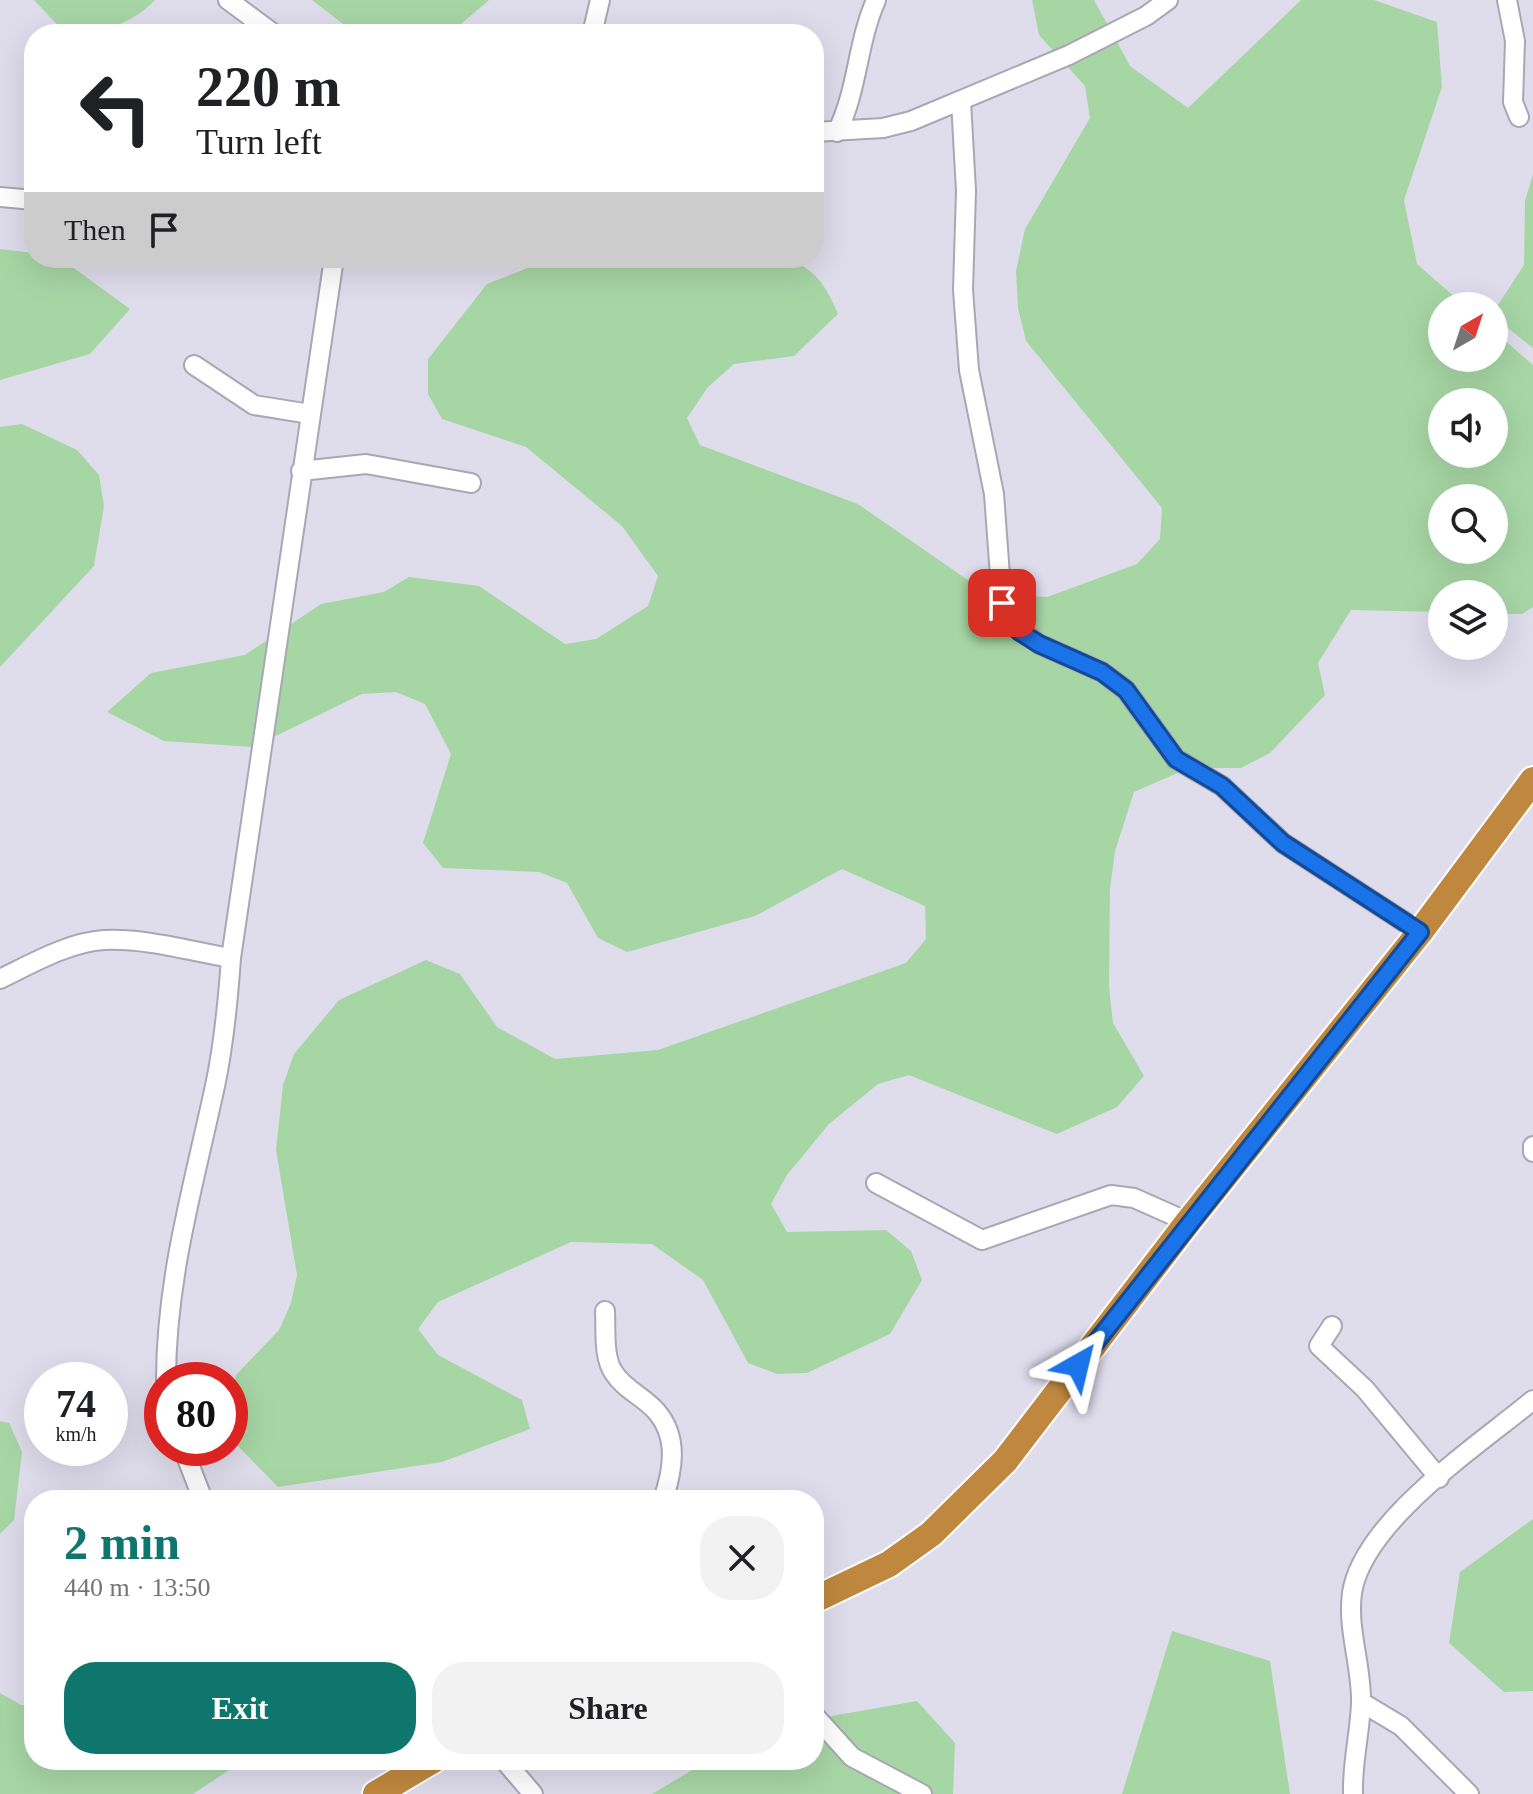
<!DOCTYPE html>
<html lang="en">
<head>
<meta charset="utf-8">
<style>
  :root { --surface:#fff; --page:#f2f2f2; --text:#202124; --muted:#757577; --accent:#0f766e }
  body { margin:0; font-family:Georgia,serif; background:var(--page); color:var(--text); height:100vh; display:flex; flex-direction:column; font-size:30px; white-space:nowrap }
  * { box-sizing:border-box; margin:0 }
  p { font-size:26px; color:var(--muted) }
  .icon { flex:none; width:44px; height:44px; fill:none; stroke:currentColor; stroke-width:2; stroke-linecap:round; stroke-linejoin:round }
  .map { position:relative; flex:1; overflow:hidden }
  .drawer { position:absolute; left:24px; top:1490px; width:800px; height:280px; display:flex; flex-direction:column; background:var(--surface); border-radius:32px; box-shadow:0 8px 32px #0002 }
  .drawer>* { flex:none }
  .hud { position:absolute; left:24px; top:24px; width:800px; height:244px; border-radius:32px; box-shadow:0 8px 32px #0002; background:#fff; color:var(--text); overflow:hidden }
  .needle { width:52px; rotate:39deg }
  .controls { position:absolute; left:1428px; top:292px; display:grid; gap:16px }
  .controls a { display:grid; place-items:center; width:80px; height:80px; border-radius:50%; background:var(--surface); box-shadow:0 8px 32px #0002; font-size:40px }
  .speed { position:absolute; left:24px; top:1362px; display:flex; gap:16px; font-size:40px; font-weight:700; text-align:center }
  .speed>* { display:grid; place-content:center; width:104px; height:104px; border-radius:50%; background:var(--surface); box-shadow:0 8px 32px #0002; line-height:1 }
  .speed small { font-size:20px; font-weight:400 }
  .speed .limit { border:12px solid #d22; background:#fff; color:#111 }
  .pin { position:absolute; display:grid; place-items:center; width:68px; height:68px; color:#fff; margin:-34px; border-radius:16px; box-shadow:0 4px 12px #0006 }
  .me { position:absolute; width:88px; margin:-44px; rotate:37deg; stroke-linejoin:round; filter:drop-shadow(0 0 6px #0008) }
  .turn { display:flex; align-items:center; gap:28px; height:168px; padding:0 40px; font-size:36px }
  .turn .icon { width:104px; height:104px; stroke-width:2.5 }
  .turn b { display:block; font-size:56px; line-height:68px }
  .then { display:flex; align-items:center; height:76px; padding:0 40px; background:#0003; gap:16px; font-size:30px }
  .round { display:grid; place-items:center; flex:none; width:84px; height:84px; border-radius:32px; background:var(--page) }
  .headline { display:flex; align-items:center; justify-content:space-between; height:136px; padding:0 40px }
  h1 { font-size:48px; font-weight:700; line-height:60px; color:var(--accent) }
  .cta { display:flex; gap:16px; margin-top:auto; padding:16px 40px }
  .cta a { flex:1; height:92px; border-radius:32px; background:var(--accent); color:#fff; font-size:32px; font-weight:700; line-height:92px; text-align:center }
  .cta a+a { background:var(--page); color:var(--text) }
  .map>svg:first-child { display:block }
  .green { fill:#a7d6a5; fill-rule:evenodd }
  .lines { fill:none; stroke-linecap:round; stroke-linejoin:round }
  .minor-casing { stroke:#a9a6b5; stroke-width:22 }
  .highway-casing { stroke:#fff; stroke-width:30 }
  .minor { stroke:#fff; stroke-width:18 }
  .highway { stroke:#c0883e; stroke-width:26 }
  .route-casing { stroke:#114b97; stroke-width:20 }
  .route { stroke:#1a73e8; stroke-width:14 }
</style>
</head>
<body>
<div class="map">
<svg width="1533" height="1794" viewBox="0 0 1533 1794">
  <rect width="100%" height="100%" fill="#dfddec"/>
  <!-- green -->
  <path class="green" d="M 34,0 L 155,0 C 131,25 100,34 66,34 Z
    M 312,0 L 489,0 L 454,30 L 433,34 L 356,34 Z
    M 1032,0 L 1094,0 L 1130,66 L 1188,108 L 1301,0 L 1374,0 L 1437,22 L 1442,87 L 1404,200 L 1417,264 L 1465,306 L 1442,306 L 1442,358 L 1494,358 L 1494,331 L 1533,365 L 1533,607 L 1522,614 L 1494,614 L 1494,594 L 1442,594 L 1442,612 L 1351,610 L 1318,663 L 1325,695 L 1270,753 L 1241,768 L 1189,768 L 1134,792 L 1115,851 L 1110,889 L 1109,987 L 1113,1023 L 1144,1076 L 1117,1107 L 1057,1134 L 909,1075 L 878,1084 L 829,1124 L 787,1175 L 771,1204 L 787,1232 L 886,1230 L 911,1251 L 922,1280 L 890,1334 L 807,1373 L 777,1374 L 748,1363 L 703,1280 L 652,1244 L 571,1242 L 438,1302 L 418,1329 L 438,1355 L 522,1400 L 530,1429 L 442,1462 L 278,1487 L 235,1443 L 230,1399 L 236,1375 L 279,1330 L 291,1303 L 297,1275 L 276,1150 L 283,1085 L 294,1054 L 339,1000 L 426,960 L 460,974 L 497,1027 L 555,1059 L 658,1050 L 906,963 L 926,939 L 925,906 L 842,869 L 755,916 L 627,952 L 598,938 L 567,883 L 539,872 L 443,868 L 423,843 L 451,754 L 425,704 L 396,692 L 362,694 L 253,747 L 164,741 L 107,712 L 151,673 L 245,655 L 321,604 L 384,592 L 409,577 L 479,586 L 565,644 L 596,639 L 648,606 L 658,576 L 622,526 L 526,447 L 442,419 L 428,394 L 428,359 L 487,284 L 553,258 L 782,258 C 814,266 826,285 838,314 L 794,356 L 734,364 L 708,387 L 687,418 L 700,445 L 858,504 L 1001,603 L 1009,595 L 1047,597 L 1137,564 L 1160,539 L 1162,508 L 1026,341 L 1018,308 L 1016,271 L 1025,229 L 1090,118 L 1085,86 L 1039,35 ZM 1442,402 L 1494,402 L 1494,454 L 1442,454 ZM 1442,498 L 1494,498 L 1494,550 L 1442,550 Z
    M 1533,174 L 1533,348 L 1494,317 L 1494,311 L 1524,265 L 1525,201 Z
    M 0,249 L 34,253 L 34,258 L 60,258 L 130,309 L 90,354 L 0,380 Z
    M 22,424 L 77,450 L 99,475 L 104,506 L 94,566 L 0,667 L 0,427 Z
    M 0,1421 L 9,1423 L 22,1452 L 14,1520 L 0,1534 Z
    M 1533,1519 L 1533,1691 L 1504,1692 L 1449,1643 L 1460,1572 Z
    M 1172,1631 L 1270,1661 L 1290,1794 L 1122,1794 Z
    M 0,1693 L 21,1705 L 34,1706 L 34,1760 L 238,1760 L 235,1766 L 193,1794 L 0,1794 Z
    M 917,1701 L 955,1743 L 953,1794 L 652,1794 L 709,1760 L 814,1760 L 814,1719 Z"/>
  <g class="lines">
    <!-- minor casing -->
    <g class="minor-casing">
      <path id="minor" d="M 228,0 L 274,34
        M 1507,0 L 1515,41 L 1513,102 L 1519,117
        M 592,34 L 600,0
        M 961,101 L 966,191 L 963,290 L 969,370 L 994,494 L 1002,603 L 1007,621 L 1039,644 L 1102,672 L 1126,690 L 1176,759 L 1222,786 L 1283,843 L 1420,932
        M 814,132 L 883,128 L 911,121 L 1069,55 L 1146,16 L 1168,0
        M 837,132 C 858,90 857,43 876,0
        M 0,197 L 34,200
        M 194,365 L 254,405 L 310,414
        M 301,471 L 366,464 L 471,483
        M 0,979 C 31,964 69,942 104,940 C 146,938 190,951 231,958
        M 1533,1146 L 1533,1152
        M 876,1183 L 982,1240 L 1111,1195 L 1134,1198 L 1188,1222
        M 605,1311 C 606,1330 603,1358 614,1373 C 624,1389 644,1397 656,1411 C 679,1437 673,1470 663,1500
        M 1332,1326 L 1319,1346 L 1365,1389 L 1439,1478
        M 166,1380 C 166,1278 194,1184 215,1086 C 224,1044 228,1001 231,958 L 334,258
        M 183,1448 L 203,1500
        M 1361,1702 L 1401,1726 L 1469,1794
        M 814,1715 L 852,1757 L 922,1794
        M 504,1760 L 533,1794
        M 1353,1794 C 1352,1763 1360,1733 1361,1703 C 1362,1666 1347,1630 1352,1593 C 1363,1521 1479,1445 1533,1400"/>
    </g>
    <!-- highway casing -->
    <g class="highway-casing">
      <path id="highway" d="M 814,1600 L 889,1564 L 931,1534 L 1005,1461 L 1188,1222 L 1420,932 L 1533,780
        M 376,1794 L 433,1760"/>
    </g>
    <!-- minor -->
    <use href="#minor" class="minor"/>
    <!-- highway -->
    <use href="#highway" class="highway"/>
  </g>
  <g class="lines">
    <!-- route casing -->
    <g class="route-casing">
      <path id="route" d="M 1002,603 L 1007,621 L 1020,632 L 1039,644 L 1102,672 L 1126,690 L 1176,759 L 1222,786 L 1283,843 L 1420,932 L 1078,1365"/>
    </g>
    <!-- route -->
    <use href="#route" class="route"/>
  </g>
</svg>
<div class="controls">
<a><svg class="needle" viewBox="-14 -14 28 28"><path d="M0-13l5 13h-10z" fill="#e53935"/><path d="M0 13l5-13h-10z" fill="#757577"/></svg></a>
<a><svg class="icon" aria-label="sound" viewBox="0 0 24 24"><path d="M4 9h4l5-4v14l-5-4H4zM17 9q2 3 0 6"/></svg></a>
<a><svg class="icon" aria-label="search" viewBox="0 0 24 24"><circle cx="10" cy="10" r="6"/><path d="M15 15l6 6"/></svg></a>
<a><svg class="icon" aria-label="layers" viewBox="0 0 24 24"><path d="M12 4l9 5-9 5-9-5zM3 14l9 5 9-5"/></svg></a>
</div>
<div class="speed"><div>74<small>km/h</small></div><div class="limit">80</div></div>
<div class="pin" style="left:1002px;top:603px;background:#d93025"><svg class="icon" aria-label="arrive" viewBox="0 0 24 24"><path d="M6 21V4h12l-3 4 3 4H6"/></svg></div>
<svg class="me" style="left:1078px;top:1365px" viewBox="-20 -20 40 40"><path d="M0-17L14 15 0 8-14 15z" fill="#1a73e8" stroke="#fff" stroke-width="4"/></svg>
<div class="hud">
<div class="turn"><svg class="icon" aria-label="left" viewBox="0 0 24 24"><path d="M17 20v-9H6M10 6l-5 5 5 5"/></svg><div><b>220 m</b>Turn left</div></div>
<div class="then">Then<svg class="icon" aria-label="arrive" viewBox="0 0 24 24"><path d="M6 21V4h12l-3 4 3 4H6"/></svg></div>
</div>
<section class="drawer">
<div class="headline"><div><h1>2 min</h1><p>440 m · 13:50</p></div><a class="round"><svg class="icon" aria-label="close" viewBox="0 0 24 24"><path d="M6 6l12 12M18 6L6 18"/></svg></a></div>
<div class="cta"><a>Exit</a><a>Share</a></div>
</section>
</div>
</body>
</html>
